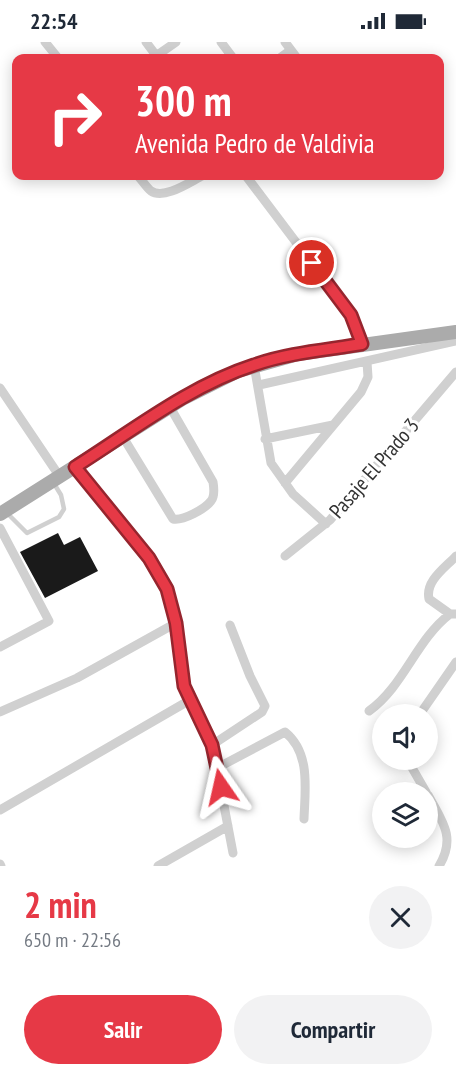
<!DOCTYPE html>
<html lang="es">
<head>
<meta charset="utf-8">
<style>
  :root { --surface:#fff; --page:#f2f2f3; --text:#1f2937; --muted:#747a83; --accent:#e63946 }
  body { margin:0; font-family:"PT Sans Narrow",sans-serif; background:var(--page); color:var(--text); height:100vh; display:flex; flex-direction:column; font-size:22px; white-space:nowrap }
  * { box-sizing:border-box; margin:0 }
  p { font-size:20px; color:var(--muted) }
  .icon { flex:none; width:33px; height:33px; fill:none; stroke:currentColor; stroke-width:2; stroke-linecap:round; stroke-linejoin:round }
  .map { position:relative; height:824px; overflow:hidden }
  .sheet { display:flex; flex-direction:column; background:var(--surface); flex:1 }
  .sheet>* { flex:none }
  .banner { position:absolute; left:12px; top:12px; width:432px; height:126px; border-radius:12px; box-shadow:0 3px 15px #0003; background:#e63946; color:#fff; overflow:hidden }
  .fabs { position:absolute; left:372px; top:662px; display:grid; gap:12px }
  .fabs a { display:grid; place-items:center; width:66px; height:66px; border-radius:50%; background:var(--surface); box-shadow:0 3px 15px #0003; font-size:30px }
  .pin { position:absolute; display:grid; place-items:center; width:51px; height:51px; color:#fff; margin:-26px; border:3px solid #fff; border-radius:50%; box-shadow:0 2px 6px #0007 }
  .me { position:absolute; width:66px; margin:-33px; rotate:349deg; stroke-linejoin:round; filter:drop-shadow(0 0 4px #0008) }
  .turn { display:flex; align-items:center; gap:21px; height:126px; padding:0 24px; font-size:27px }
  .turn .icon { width:78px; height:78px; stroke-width:2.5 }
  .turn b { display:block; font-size:42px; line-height:51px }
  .round { display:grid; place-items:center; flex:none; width:63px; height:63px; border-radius:32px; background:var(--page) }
  .overview { display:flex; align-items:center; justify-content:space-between; height:102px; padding:0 24px }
  h1 { font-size:36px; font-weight:700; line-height:45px; color:var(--accent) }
  .primary-button { display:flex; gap:12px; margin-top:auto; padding:12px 24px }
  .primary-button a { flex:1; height:69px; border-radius:36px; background:var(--accent); color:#fff; font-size:24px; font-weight:700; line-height:69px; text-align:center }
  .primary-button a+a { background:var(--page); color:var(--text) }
  .status { display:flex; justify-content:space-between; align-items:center; height:42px; padding:0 30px; background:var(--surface); direction:ltr }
  .status svg { height:16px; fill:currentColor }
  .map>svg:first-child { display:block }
  .building { fill:#1a1a1a }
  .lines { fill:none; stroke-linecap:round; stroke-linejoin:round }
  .lane { stroke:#d0d0d0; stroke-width:4.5 }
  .street { stroke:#d0d0d0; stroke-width:9 }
  .primary { stroke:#ababab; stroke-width:14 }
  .route-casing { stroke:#96252e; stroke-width:15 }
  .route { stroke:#e63946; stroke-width:10 }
  .labels { text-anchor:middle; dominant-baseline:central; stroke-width:6; stroke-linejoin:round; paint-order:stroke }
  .street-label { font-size:21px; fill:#333; stroke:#fff }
</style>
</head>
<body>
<div class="status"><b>22:54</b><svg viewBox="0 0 49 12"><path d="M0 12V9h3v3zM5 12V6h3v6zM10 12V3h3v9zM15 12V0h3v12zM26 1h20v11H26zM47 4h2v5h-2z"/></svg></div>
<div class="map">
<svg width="456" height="824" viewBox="0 0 456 824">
  <rect width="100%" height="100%" fill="#fff"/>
  <!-- building -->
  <path class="building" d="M 58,491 L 64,503 L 80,495 L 98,529 L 45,556 L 20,510 Z"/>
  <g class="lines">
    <!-- lane -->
    <path class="lane" d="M 6,470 L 27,491 L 59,475 L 64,467 L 61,453 L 53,440"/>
    <!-- street -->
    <path class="street" d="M 45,0 L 58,16
      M 146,0 L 158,16
      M 221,0 L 233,16
      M 285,0 L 297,16
      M 156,14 L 176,0
      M 280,16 L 291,8
      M 138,134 C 142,138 146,145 151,149 C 164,158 190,140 202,134
      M 246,134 L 351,273 L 362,302
      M 254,323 L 271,421 L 293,452 L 326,482
      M 259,343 L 456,299
      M 0,346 L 60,435
      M 123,395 L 173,477 C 183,479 205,467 211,459 C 215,454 214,446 213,440 L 170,365
      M 265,397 L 333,383
      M 75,425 L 149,516 L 167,547 L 173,564 L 184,644 L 214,711 L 233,811
      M 285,441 L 361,350 L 368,335 L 367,320
      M 0,486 L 49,579 L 0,605
      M 285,514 L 330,478 L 456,330
      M 450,572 L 429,557 C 425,539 445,526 456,514
      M 369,669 C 404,644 416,598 450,572 L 456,572
      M 0,670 L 77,636 L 176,581
      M 420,672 L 456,620
      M 212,703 L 262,670 L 265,664 L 250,634 L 230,583
      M 407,717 L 426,750
      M 217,726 L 285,690 C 311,711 305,748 304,777
      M 428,753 C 443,780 456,796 439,824
      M 0,768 L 190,658
      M 0,822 L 1,824
      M 158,824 L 228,784"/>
    <!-- primary -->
    <path class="primary" d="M 0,472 L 182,357 L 238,329 L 298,312 L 456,290"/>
  </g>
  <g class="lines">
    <!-- route casing -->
    <g class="route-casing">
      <path id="route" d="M 221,745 L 212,703 L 184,644 L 176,581 L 167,547 L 149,516 L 75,425 C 132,389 189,344 254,323 C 288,311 326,308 362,302 L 351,273 L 312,221"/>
    </g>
    <!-- route -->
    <use href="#route" class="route"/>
  </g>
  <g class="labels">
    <!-- street labels -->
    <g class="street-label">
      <text transform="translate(374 426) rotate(-49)">Pasaje El Prado 3</text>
    </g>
  </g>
</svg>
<div class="fabs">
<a><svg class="icon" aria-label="sound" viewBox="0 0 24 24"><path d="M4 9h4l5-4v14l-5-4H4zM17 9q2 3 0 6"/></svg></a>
<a><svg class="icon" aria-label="layers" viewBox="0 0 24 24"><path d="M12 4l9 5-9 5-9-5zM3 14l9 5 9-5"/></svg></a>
</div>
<div class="pin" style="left:312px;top:221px;background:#d93025"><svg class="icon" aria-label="arrive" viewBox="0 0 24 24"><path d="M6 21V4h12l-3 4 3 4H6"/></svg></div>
<svg class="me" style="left:221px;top:745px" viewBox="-20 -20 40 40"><path d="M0-17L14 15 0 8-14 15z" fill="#e63946" stroke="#fff" stroke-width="4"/></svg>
<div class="banner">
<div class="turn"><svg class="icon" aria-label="right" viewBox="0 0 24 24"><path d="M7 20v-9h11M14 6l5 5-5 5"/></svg><div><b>300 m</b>Avenida Pedro de Valdivia</div></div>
</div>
</div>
<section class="sheet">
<div class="overview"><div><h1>2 min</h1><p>650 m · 22:56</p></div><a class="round"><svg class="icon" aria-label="close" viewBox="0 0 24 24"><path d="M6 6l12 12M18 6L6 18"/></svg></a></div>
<div class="primary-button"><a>Salir</a><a>Compartir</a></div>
</section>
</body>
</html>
